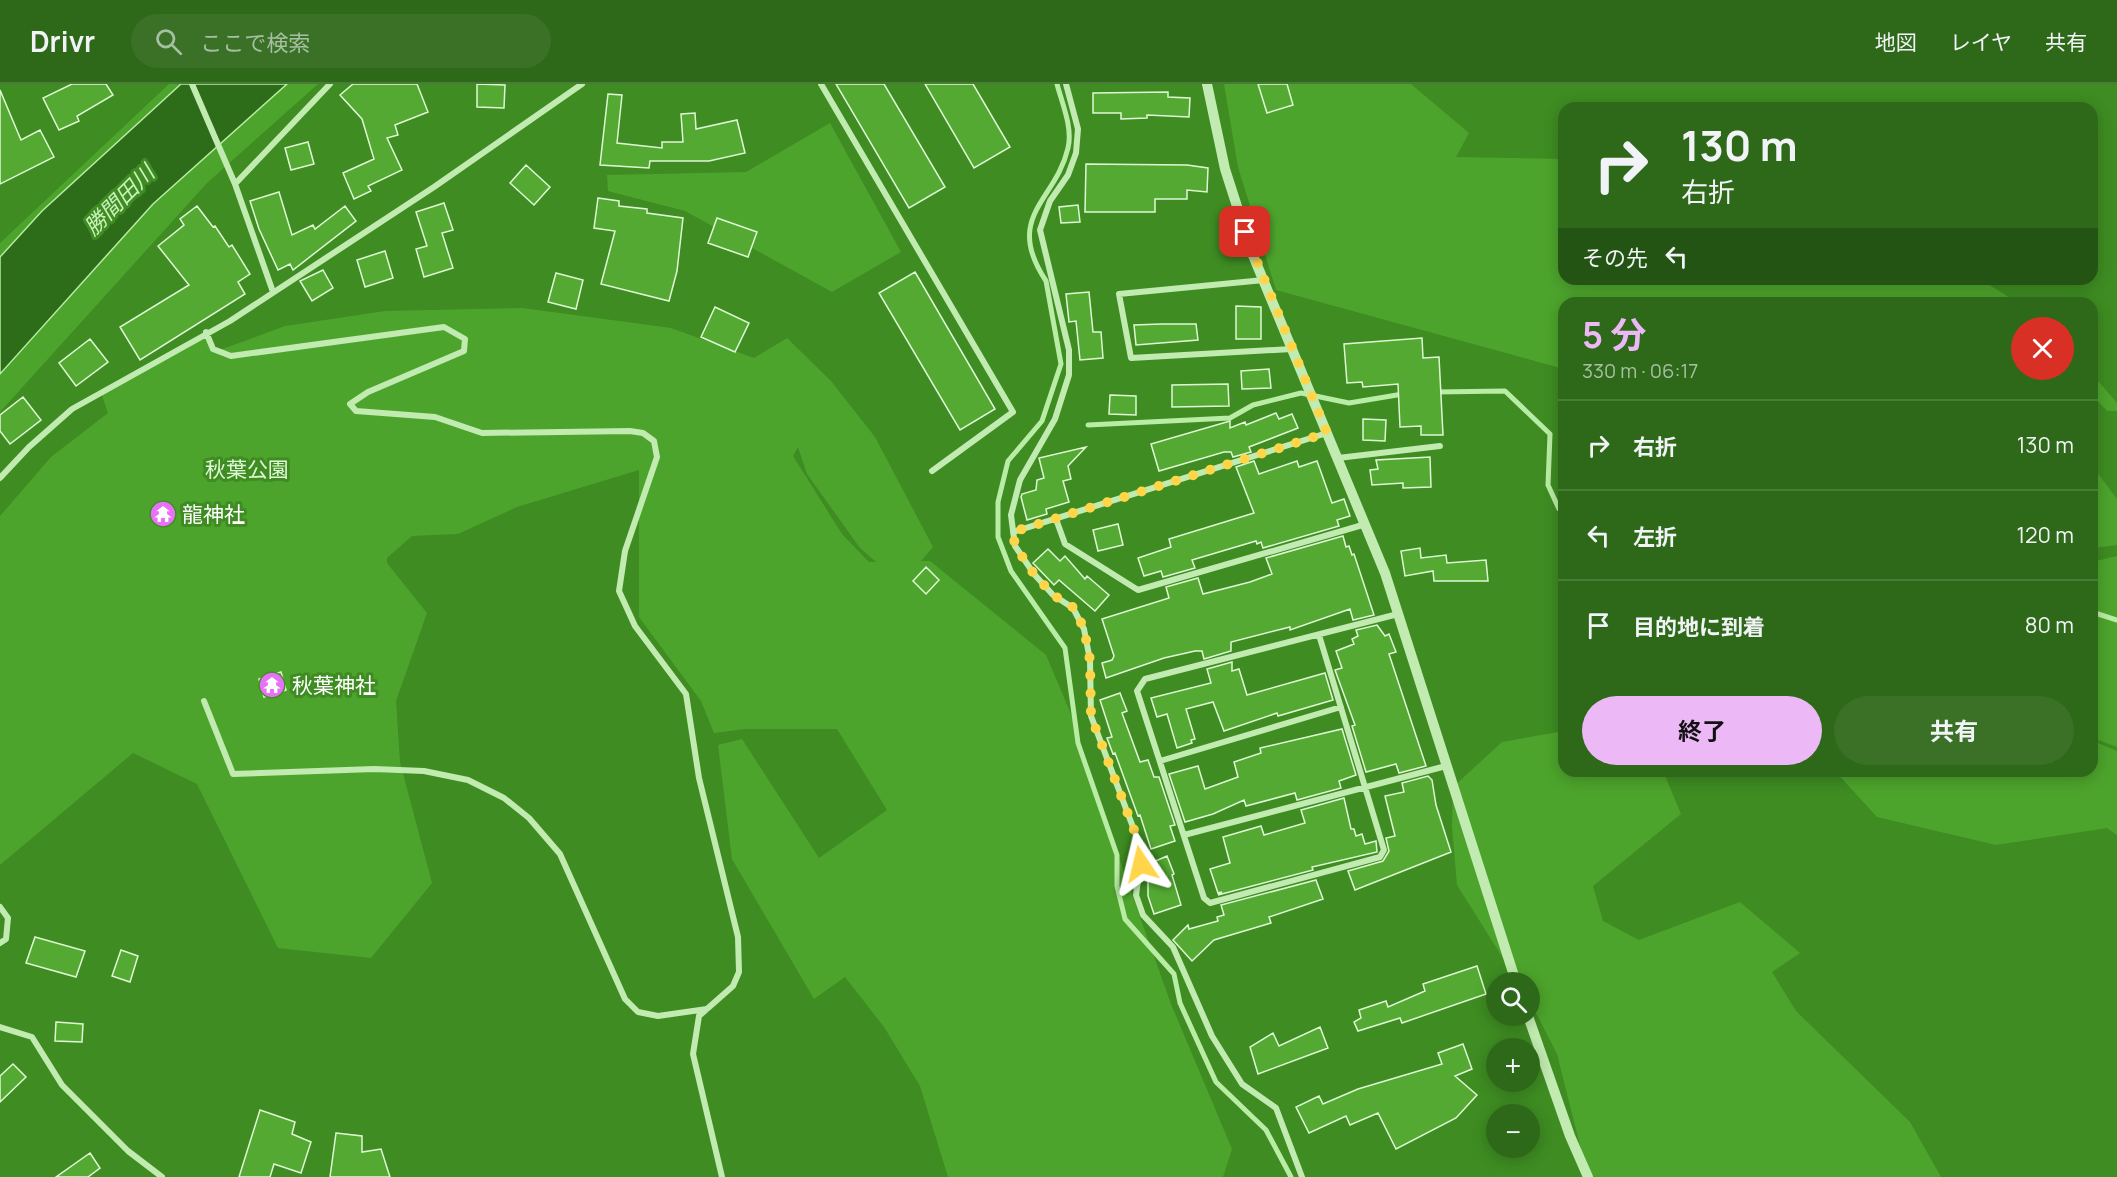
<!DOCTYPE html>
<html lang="ja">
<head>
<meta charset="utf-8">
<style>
  :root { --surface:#2e691a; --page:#3a7127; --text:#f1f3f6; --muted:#a7bfa2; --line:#497c39; --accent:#ecb9f6 }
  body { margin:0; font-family:Manrope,"Noto Sans JP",sans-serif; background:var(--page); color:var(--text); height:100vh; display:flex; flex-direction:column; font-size:22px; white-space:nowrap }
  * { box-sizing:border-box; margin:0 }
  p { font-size:20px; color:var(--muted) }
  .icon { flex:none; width:33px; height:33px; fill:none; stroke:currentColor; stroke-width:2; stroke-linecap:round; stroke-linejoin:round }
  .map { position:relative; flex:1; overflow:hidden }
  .sheet { position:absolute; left:1558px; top:213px; width:540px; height:480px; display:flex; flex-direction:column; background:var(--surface); border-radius:18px; box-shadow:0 3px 15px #0003 }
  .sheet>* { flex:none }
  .banner { position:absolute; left:1558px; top:18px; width:540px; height:183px; border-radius:18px; box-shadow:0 3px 15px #0003; background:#2e691a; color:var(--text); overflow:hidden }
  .buttons { position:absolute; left:1486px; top:888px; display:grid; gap:12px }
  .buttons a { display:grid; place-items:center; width:54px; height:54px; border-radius:50%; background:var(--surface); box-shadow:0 3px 15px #0003; font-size:30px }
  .pin { position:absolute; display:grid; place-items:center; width:51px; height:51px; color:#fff; margin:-26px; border-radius:12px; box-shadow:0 3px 9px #0006 }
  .me { position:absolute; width:66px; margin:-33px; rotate:350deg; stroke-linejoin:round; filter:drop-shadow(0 0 4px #0008) }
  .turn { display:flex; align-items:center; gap:21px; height:126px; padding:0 24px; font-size:27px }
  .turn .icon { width:78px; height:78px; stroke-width:2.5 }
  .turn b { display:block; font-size:42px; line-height:51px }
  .then { display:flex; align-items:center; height:57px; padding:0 24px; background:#0003; gap:12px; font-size:22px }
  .round { display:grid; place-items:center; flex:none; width:63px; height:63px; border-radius:32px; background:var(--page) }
  .headline { display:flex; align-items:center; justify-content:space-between; height:102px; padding:0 24px }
  h1 { font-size:36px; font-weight:700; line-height:45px; color:var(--accent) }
  .primary-button { display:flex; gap:12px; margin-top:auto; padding:12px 24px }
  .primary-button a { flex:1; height:69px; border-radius:36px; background:var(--accent); color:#111; font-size:24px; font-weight:700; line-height:69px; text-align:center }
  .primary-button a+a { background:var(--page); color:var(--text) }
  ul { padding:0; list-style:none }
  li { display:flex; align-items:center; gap:18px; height:90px; padding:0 24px; border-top:2px solid var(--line) }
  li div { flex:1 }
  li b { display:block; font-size:22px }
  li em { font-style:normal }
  header { display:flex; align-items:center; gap:36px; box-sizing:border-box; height:84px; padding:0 30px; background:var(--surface); border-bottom:2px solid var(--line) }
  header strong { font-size:28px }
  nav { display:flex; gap:33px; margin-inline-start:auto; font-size:21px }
  .search { width:420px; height:54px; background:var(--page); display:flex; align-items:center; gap:15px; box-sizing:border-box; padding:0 21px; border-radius:33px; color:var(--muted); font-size:22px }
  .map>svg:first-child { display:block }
  .green { fill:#4da42c; fill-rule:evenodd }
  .water { fill:#2d6c18; stroke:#b9eca4; stroke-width:1.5 }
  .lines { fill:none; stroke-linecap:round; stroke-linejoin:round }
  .stream { stroke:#b9eca4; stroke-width:5 }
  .building { fill:#53a932; stroke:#dff8d5; stroke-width:1.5 }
  .minor { stroke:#c1ebb0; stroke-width:6 }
  .tertiary { stroke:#c1ebb0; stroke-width:10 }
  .route { stroke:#ffd54a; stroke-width:10; stroke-dasharray:0 18 }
  .labels { text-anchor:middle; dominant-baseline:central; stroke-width:6; stroke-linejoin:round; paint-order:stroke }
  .park-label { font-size:21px; fill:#dff8d5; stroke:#3e8c22 }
  .poi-label { font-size:21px; fill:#fff; stroke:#3e8c22; text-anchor:start }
  .water-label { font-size:22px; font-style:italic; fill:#cbf2bc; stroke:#3e8c22 }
</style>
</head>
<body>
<header>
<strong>Drivr</strong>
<div class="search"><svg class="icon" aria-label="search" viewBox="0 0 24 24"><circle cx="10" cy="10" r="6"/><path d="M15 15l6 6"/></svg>ここで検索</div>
<nav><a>地図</a><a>レイヤ</a><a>共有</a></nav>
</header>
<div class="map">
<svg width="2117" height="1093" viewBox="0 0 2117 1093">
  <rect width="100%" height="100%" fill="#3e8c22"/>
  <!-- green -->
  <path class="green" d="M 169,0 L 318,0 L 207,99 L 0,328 L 0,159 Z
    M 1224,0 L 1411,0 L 1469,49 L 1456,73 L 1564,75 L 1564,195 L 1980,195 L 2018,219 L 1564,219 L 1564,285 L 1276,206 L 1238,83 Z
    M 830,39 L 901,168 L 832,208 L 685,127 L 608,107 L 607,91 L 746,88 Z
    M 522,224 L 671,244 L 754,274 L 787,254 L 831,297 L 875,353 L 933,463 L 921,477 L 930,477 L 1046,571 L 1073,635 L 1078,659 L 1171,920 L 1232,1065 L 1223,1093 L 948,1093 L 920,1002 L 884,943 L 845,893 L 814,915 L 732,775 L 718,661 L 742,655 L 819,774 L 887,726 L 837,645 L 745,645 L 714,649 L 701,617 L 639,533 L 639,386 L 517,423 L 458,450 L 412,452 L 387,474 L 387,479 L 427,529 L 396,617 L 400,678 L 432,799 L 371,874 L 278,864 L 197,700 L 133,669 L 0,781 L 0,432 L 51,373 L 108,329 L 101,309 L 206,248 L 217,267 L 285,242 L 385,227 ZM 798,363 L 807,390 L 860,464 L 876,478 L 869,478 L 842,450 L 793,372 Z
    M 2093,291 L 2117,319 L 2117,327 L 2107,327 L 2093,312 Z
    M 2093,383 L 2117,415 L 2117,461 L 2093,464 Z
    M 2117,472 L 2117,663 L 2093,654 L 2092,478 Z
    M 1564,647 L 1564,687 L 1663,687 L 1681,730 L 1593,802 L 1603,837 L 1639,856 L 1740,818 L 1800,869 L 1772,888 L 1796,927 L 1910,1038 L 1941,1093 L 1588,1093 L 1557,970 L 1530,917 L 1530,898 L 1518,898 L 1457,801 L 1452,743 L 1453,703 L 1502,658 Z
    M 2093,657 L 2117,667 L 2117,751 L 2107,744 L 1996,761 L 1877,733 L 1835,687 L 2092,687 Z"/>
  <!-- water -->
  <path class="water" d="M 181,0 L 287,0 L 153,120 L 0,290 L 0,173 L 42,127 Z"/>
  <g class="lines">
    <!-- stream -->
    <path class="stream" d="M 1057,0 C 1062,19 1073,44 1068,64 C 1056,117 1003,132 1046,197 L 1061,280 L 1042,337 L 1008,377 L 998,418 L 998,453 L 1011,487 L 1065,564 L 1078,659 L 1117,771 L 1117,802 L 1125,835 L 1174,890 L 1180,919 L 1216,998 L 1266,1046 L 1291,1093
      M 1436,308 L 1505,307 L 1550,350 L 1548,401 L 1559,425 L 1564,427
      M 1088,341 L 1230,334 L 1253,321 L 1301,309 L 1349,319 L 1403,310
      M 2092,528 L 2117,536"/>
  </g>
  <!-- building -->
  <path class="building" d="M 72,0 L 106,0 L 113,11 L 77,32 L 79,37 L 59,46 L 43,14 Z
    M 353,0 L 417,0 L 428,28 L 395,41 L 398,51 L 387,54 L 402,86 L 368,102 L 371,107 L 354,115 L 343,89 L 374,75 L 362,35 L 340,11 Z
    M 477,0 L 505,1 L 504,24 L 477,23 Z
    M 836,0 L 884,0 L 945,103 L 909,124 Z
    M 925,0 L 973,0 L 1010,63 L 974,84 Z
    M 1258,0 L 1287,0 L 1293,21 L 1267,29 Z
    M 0,6 L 21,56 L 40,46 L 54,73 L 0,100 Z
    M 1168,8 L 1168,13 L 1190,14 L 1189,33 L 1147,31 L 1147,34 L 1121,35 L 1121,29 L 1093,29 L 1093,9 Z
    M 608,10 L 622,11 L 617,59 L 662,64 L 662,58 L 683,58 L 681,30 L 695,29 L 696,45 L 737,36 L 745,69 L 709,77 L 650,77 L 649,84 L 600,81 Z
    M 308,58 L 314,80 L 291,86 L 285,64 Z
    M 1086,80 L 1187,81 L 1208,84 L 1207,108 L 1187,106 L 1187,115 L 1155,115 L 1155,128 L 1085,128 Z
    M 526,81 L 550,103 L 534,121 L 510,99 Z
    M 279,108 L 292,151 L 313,141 L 315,145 L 345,122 L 356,137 L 293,186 L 290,180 L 278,186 L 259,145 L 250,117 Z
    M 598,114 L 619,117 L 619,122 L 647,125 L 647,129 L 683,134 L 677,187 L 669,217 L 601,200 L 615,147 L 594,144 Z
    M 444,119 L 453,146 L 442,149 L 453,184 L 424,193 L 416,165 L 427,162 L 416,128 Z
    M 1078,121 L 1080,138 L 1061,139 L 1059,123 Z
    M 197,122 L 213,143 L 215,142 L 229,163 L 232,161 L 250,190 L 238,198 L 245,210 L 140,276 L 120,243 L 189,201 L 158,162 L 184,141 L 180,135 Z
    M 717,134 L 757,148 L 748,173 L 708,159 Z
    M 385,167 L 393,194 L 365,203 L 357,176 Z
    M 323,186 L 333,204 L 312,217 L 300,197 Z
    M 915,188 L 995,325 L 960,346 L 879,209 Z
    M 556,189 L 583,196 L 576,225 L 548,218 Z
    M 1089,208 L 1093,248 L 1101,248 L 1103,274 L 1080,276 L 1076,237 L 1069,238 L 1066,210 Z
    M 1236,222 L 1261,223 L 1261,255 L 1236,255 Z
    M 715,223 L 749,239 L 735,268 L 701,253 Z
    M 1161,240 L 1196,240 L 1198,256 L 1136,261 L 1134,241 Z
    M 1422,254 L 1423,274 L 1439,273 L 1443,351 L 1421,351 L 1421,342 L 1400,343 L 1398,300 L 1363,303 L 1362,298 L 1347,299 L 1344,260 Z
    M 90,255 L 108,278 L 76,302 L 59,279 Z
    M 1269,285 L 1271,304 L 1242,305 L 1241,287 Z
    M 1228,300 L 1229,322 L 1172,323 L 1172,301 Z
    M 1110,311 L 1136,312 L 1136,331 L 1109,330 Z
    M 23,313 L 41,336 L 10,360 L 0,347 L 0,331 Z
    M 1276,329 L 1279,335 L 1292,330 L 1298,344 L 1249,363 L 1251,368 L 1233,373 L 1231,368 L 1224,368 L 1159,387 L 1151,360 L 1230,337 L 1230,344 L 1245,338 L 1246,341 Z
    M 1363,335 L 1386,336 L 1385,357 L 1363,356 Z
    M 1086,363 L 1068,382 L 1071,395 L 1063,397 L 1069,418 L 1046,425 L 1047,430 L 1027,436 L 1021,413 L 1022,410 L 1036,406 L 1037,396 L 1044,394 L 1039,374 Z
    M 1430,373 L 1431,403 L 1403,404 L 1403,399 L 1372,401 L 1370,386 L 1378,385 L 1376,376 Z
    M 1254,377 L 1259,390 L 1297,377 L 1299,383 L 1317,377 L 1332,419 L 1344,415 L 1350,432 L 1337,436 L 1339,442 L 1263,464 L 1261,458 L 1257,460 L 1256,457 L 1192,476 L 1195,484 L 1163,493 L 1161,487 L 1144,492 L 1138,474 L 1171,463 L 1169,455 L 1254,429 L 1236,383 Z
    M 1118,440 L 1123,461 L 1098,467 L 1093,446 Z
    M 1343,452 L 1346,463 L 1349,462 L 1352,471 L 1354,470 L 1374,531 L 1353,536 L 1350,525 L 1290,546 L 1290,543 L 1231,558 L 1231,567 L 1204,575 L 1202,567 L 1195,567 L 1164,574 L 1106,594 L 1102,579 L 1112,576 L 1114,572 L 1102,535 L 1169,514 L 1166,503 L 1198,494 L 1203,510 L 1250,498 L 1272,490 L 1266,474 Z
    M 1420,464 L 1421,474 L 1446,471 L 1447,479 L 1486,476 L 1488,497 L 1434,497 L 1433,487 L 1405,492 L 1401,467 Z
    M 1048,465 L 1060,477 L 1065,472 L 1085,495 L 1087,492 L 1109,511 L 1095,527 L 1059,496 L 1054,501 L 1033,479 Z
    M 926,483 L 939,496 L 926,510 L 913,497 Z
    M 1377,541 L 1385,552 L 1389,550 L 1396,568 L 1389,570 L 1426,682 L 1399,689 L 1396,680 L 1366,688 L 1352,642 L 1355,641 L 1335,586 L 1342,584 L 1336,567 L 1354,560 L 1352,555 L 1358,552 L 1356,546 Z
    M 1232,578 L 1232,587 L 1239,585 L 1247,611 L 1325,589 L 1333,616 L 1278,632 L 1277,629 L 1224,647 L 1213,618 L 1186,625 L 1195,655 L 1191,656 L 1192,659 L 1177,664 L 1167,630 L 1157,633 L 1151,614 L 1211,599 L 1207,585 Z
    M 281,588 L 286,606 L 264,613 L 259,595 Z
    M 1120,609 L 1127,627 L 1122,629 L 1140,678 L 1148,676 L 1154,693 L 1159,693 L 1175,741 L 1170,742 L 1175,757 L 1151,765 L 1140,731 L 1138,732 L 1115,669 L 1113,670 L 1107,654 L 1112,653 L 1100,616 Z
    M 1342,645 L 1356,691 L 1339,697 L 1341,704 L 1297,716 L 1295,709 L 1246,722 L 1244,716 L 1213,730 L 1185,738 L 1169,690 L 1198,682 L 1205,705 L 1238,693 L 1234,678 L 1261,669 L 1260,664 Z
    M 1428,692 L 1432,696 L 1436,721 L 1451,768 L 1355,806 L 1348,787 L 1383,777 L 1389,767 L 1386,754 L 1395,752 L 1385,712 L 1404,708 L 1402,699 Z
    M 1344,714 L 1351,745 L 1354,745 L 1356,752 L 1362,750 L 1365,760 L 1376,757 L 1377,768 L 1312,783 L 1313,786 L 1218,811 L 1222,808 L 1218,809 L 1210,785 L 1230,779 L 1223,753 L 1261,742 L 1264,751 L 1305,739 L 1301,726 Z
    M 1167,772 L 1174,790 L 1172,791 L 1181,821 L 1154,830 L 1148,812 L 1148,791 L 1152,787 L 1151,779 Z
    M 1316,796 L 1323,815 L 1269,833 L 1271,839 L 1214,856 L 1192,877 L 1173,856 L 1188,841 L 1189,845 L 1218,837 L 1217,833 L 1224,831 L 1221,821 Z
    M 35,853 L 85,867 L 76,893 L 26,879 Z
    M 121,866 L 138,872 L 130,898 L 112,892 Z
    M 1477,882 L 1486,910 L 1402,939 L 1400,934 L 1358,947 L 1354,938 L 1361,934 L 1359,926 L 1386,917 L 1388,923 L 1425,907 L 1423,900 Z
    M 56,938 L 83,940 L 82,958 L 55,957 Z
    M 1320,943 L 1328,964 L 1258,990 L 1250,963 L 1273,949 L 1279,962 Z
    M 1463,960 L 1472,985 L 1455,992 L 1477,1011 L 1456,1034 L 1396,1065 L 1378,1029 L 1350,1041 L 1346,1032 L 1309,1049 L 1296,1023 L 1319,1012 L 1323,1020 L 1358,1005 L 1442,980 L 1438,969 Z
    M 13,980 L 26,993 L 0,1018 L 0,992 Z
    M 260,1026 L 295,1038 L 292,1050 L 311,1058 L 301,1089 L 274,1080 L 270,1093 L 239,1093 Z
    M 336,1049 L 362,1052 L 362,1068 L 381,1065 L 390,1093 L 330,1093 Z
    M 90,1069 L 100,1084 L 88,1093 L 56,1093 Z"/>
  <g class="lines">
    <!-- minor -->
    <path class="minor" d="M 192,0 L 235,100 L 273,208
      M 821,0 L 1013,328 L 932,387
      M 1066,0 L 1078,45 L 1076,69 L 1068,91 L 1050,117 L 1040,146 L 1069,266 L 1069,291 L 1055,335 L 1020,396 L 1011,431 L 1015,462 L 1034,490 L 1053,511 L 1073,524 L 1084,545 L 1090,576 L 1091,632 L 1142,767 L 1136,811 L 1143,831 L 1173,863 L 1212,952 L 1242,1000 L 1276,1024 L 1302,1093
      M 235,100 L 330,0
      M 1264,196 L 1119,210 L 1131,274 L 1292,265
      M 206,248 L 213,265 L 231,272 L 444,243 L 465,255 L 464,267 L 368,308 L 350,320 L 356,327 L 435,333 L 482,349 L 630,347 L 643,349 L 654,357 L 657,373 L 625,467 L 619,507 L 635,542 L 686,610 L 699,694 L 738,853 L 739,888 L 733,902 L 699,932 L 693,970 L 722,1093
      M 1338,374 L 1440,362
      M 0,394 L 29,363 L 72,325 L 230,237 L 434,103 L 582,0
      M 1056,435 L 1065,460 L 1138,506 L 1366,440
      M 1013,448 L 1327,349
      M 1319,551 L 1384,766 L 1380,773 L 1210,819 L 1204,814 L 1137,607 L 1145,595 L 1398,530
      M 204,617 L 233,690 L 374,685 L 424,687 L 468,696 L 504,714 L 529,734 L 560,770 L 625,915 L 638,928 L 658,932 L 707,925
      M 1160,677 L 1341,623
      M 1184,751 L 1446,682
      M 0,823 L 8,834 L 6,855 L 0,859
      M 0,943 L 32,953 L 62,1001 L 128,1067 L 162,1093"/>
    <!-- tertiary -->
    <path class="tertiary" d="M 1207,0 L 1225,85 L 1252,169 L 1385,489 L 1516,898
      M 1528,932 L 1570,1052 L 1588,1093"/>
  </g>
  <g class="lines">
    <!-- route -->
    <path class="route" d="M 1141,780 L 1142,767 L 1091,632 L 1090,576 L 1084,545 L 1074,524 L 1053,511 L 1034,490 L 1015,462 L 1013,448 L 1327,349 L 1245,148"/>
  </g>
  <!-- icons -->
  <defs>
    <g id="temple-disc" transform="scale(1.35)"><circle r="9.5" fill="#e772f7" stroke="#3e8c22"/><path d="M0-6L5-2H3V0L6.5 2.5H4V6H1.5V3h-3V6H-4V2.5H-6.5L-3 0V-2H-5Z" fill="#fff"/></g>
  </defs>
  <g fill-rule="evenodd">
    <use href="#temple-disc" x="163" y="430"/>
    <use href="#temple-disc" x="272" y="601"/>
  </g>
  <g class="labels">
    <!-- park labels -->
    <g class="park-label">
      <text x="247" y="385">秋葉公園</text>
    </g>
    <!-- poi labels -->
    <g class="poi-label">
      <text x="182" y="430">龍神社</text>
      <text x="292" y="601">秋葉神社</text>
    </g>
    <!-- water labels -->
    <g class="water-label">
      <text transform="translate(119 116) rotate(-45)">勝間田川</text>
    </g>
  </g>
</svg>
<div class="buttons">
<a><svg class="icon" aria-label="search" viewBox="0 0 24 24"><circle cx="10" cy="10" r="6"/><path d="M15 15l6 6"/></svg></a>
<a>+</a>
<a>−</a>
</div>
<div class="pin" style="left:1245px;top:148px;background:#d93025"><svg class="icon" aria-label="arrive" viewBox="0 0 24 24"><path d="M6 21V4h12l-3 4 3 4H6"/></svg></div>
<svg class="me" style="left:1141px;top:780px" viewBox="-20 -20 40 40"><path d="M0-17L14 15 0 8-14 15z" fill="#ffd54a" stroke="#fff" stroke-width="4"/></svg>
<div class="banner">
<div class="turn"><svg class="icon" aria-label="right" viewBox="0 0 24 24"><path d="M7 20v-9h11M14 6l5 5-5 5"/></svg><div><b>130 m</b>右折</div></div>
<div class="then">その先<svg class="icon" aria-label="left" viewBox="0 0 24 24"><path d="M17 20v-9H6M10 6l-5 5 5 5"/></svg></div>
</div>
<section class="sheet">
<div class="headline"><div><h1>5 分</h1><p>330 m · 06:17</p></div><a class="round" style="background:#d93025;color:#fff"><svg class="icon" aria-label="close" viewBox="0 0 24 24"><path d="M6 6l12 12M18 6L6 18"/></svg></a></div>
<ul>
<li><svg class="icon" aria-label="right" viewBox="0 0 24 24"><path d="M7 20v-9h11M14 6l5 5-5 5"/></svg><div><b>右折</b></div><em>130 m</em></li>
<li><svg class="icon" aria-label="left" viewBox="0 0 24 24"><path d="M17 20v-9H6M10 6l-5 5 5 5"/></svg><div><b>左折</b></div><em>120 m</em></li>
<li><svg class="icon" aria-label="arrive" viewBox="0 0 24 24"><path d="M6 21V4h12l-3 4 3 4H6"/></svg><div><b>目的地に到着</b></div><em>80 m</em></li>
</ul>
<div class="primary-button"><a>終了</a><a>共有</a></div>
</section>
</div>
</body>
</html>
